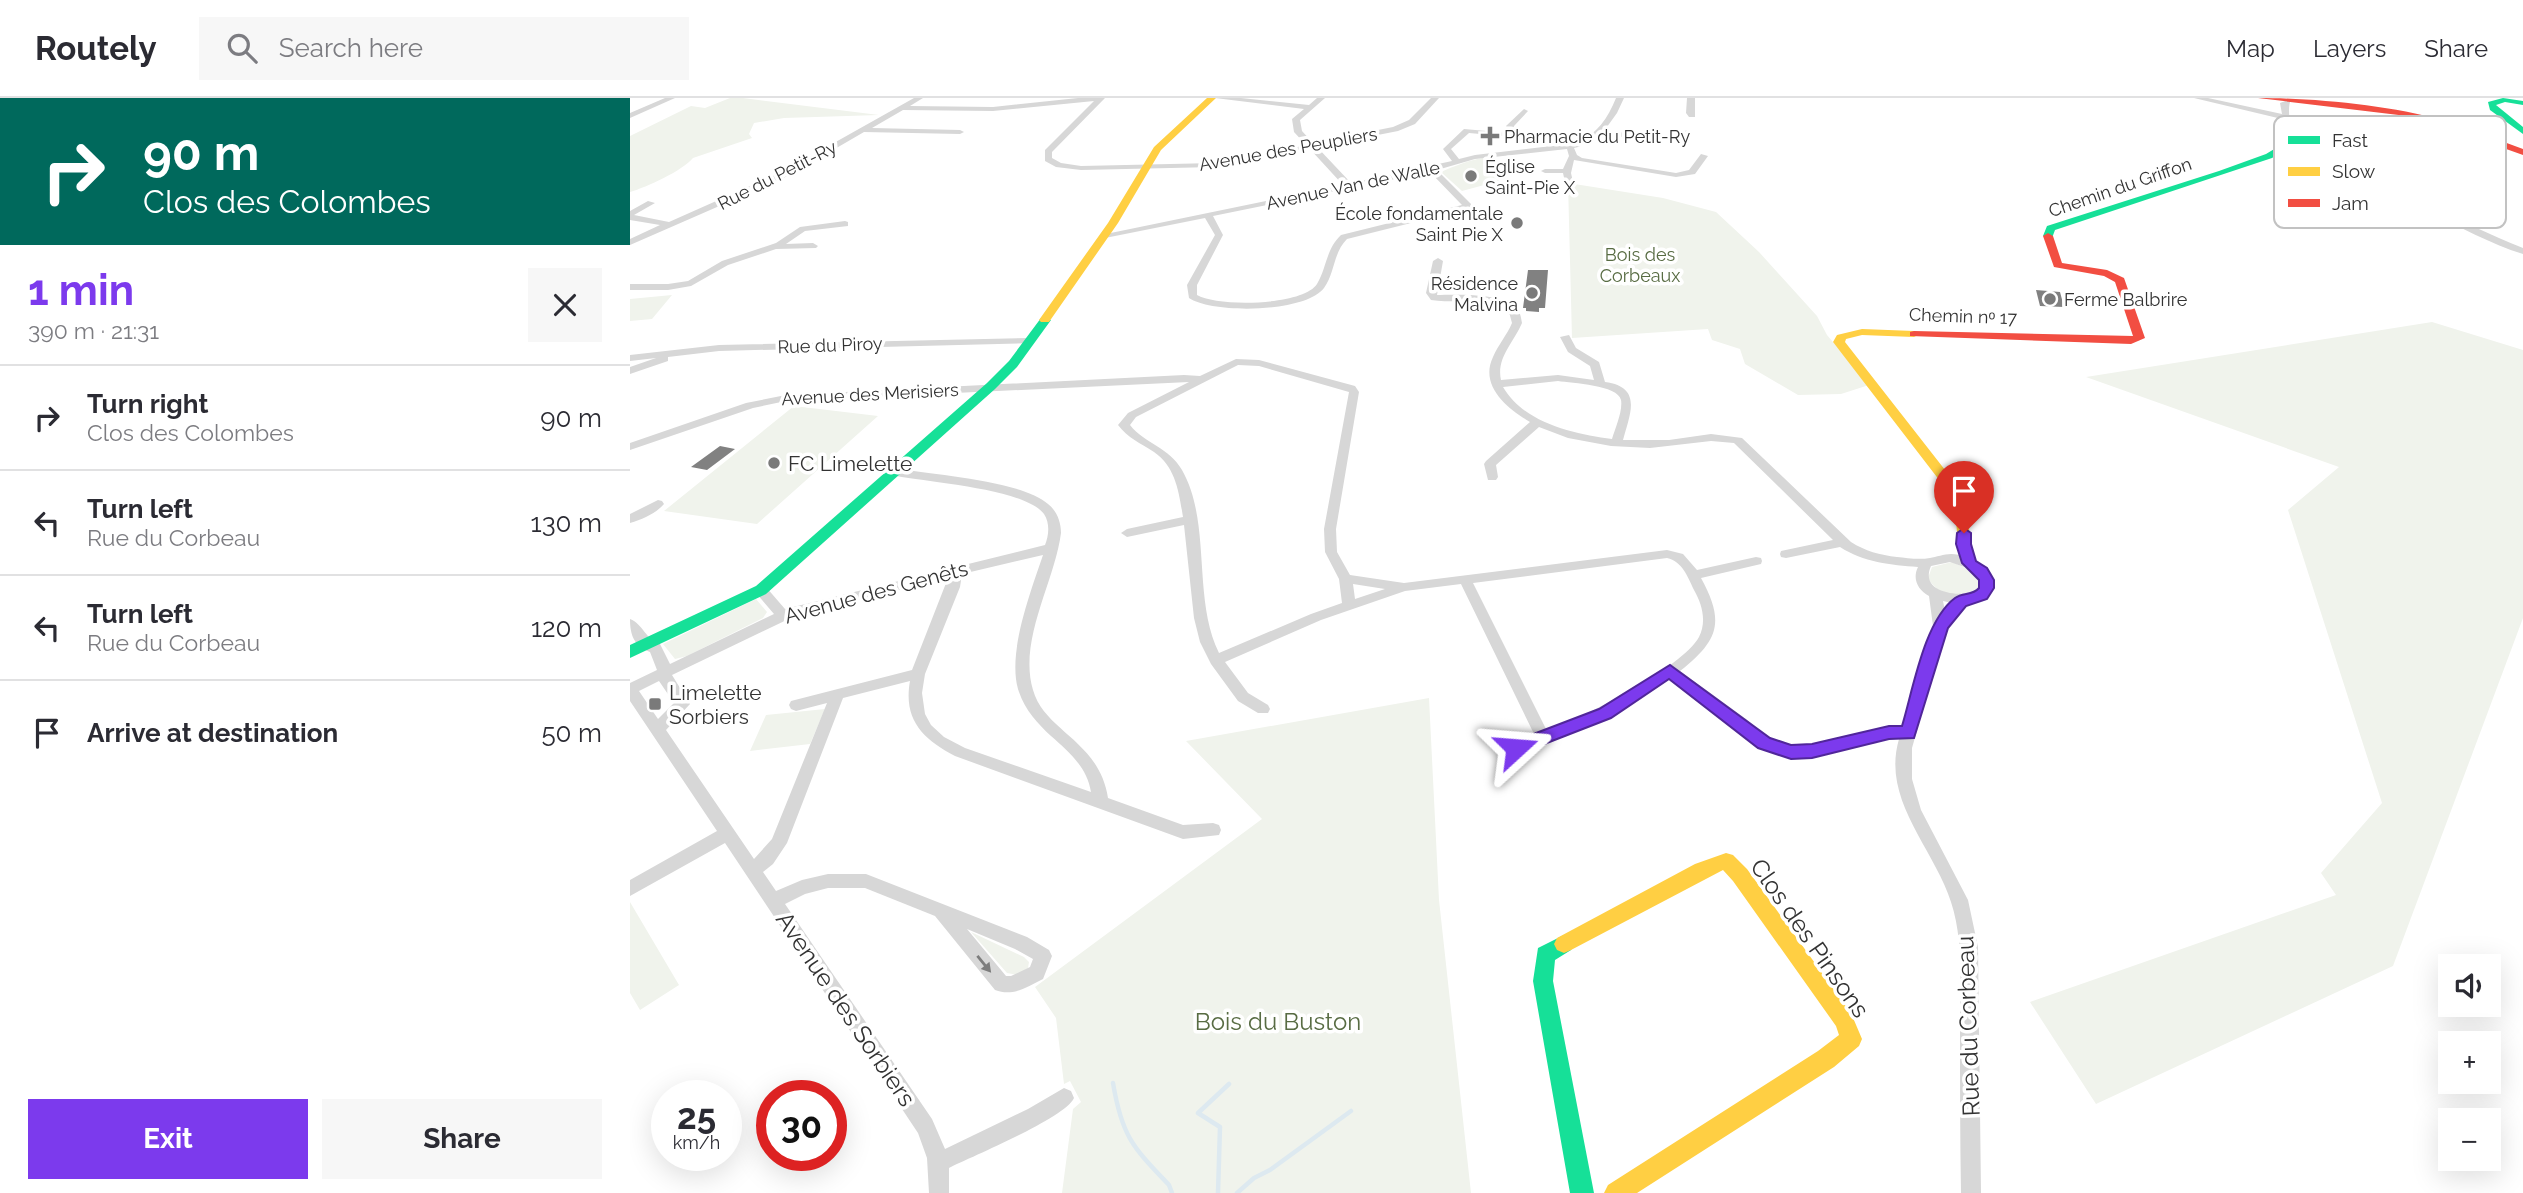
<!DOCTYPE html>
<html lang="en">
<head>
<meta charset="utf-8">
<style>
  :root { --surface:#fff; --page:#f7f7f7; --text:#2b2b33; --muted:#7c7c81; --line:#e1e1e2; --accent:#7c3aed }
  body { margin:0; font-family:Raleway,sans-serif; background:var(--page); color:var(--text); height:100vh; display:flex; flex-direction:column; font-size:26px; white-space:nowrap }
  * { box-sizing:border-box; margin:0 }
  p { font-size:23px; color:var(--muted) }
  .icon { flex:none; width:38px; height:38px; fill:none; stroke:currentColor; stroke-width:2; stroke-linecap:round; stroke-linejoin:round }
  .map { position:relative; flex:1; overflow:hidden }
  .panel { display:flex; flex-direction:column; background:var(--surface); width:630px }
  .panel>* { flex:none }
  .guide { background:#00695c; color:#fff; overflow:hidden }
  .buttons { position:absolute; left:1808px; top:856px; display:grid; gap:14px }
  .buttons a { display:grid; place-items:center; width:63px; height:63px; border-radius:0px; background:var(--surface); box-shadow:0 7px 28px #0002; font-size:35px }
  .speed { position:absolute; left:21px; top:982px; display:flex; gap:14px; font-size:35px; font-weight:700; text-align:center }
  .speed>* { display:grid; place-content:center; width:91px; height:91px; border-radius:50%; background:var(--surface); box-shadow:0 7px 28px #0002; line-height:1 }
  .speed small { font-size:18px; font-weight:400 }
  .speed .limit { border:10px solid #d22; background:#fff; color:#111 }
  .pin { position:absolute; display:grid; place-items:center; width:60px; height:60px; color:#fff; margin:-72px -30px; border-radius:50% 50% 50% 0; rotate:-45deg; box-shadow:0 0 7px #0007 }
  .pin .icon { rotate:45deg }
  .me { position:absolute; width:77px; margin:-38px; rotate:71deg; stroke-linejoin:round; filter:drop-shadow(0 0 5px #0008) }
  .turn { display:flex; align-items:center; gap:24px; height:147px; padding:0 28px; font-size:32px }
  .turn .icon { width:91px; height:91px; stroke-width:2.5 }
  .turn b { display:block; font-size:49px; line-height:60px }
  .round { display:grid; place-items:center; flex:none; width:74px; height:74px; border-radius:0px; background:var(--page) }
  .headline { display:flex; align-items:center; justify-content:space-between; height:119px; padding:0 28px }
  h1 { font-size:42px; font-weight:700; line-height:52px; color:var(--accent) }
  .button { display:flex; gap:14px; margin-top:auto; padding:14px 28px }
  .button a { flex:1; height:80px; border-radius:0px; background:var(--accent); color:#fff; font-size:28px; font-weight:700; line-height:80px; text-align:center }
  .button a+a { background:var(--page); color:var(--text) }
  ul { padding:0; list-style:none }
  li { display:flex; align-items:center; gap:21px; height:105px; padding:0 28px; border-top:2px solid var(--line) }
  li div { flex:1 }
  li b { display:block; font-size:26px }
  li em { font-style:normal }
  header { display:flex; align-items:center; gap:42px; box-sizing:border-box; height:98px; padding:0 35px; background:var(--surface); border-bottom:2px solid var(--line) }
  header strong { font-size:33px }
  nav { display:flex; gap:38px; margin-inline-start:auto; font-size:24px }
  .search { width:490px; height:63px; background:var(--page); display:flex; align-items:center; gap:18px; box-sizing:border-box; padding:0 24px; border-radius:0px; color:var(--muted); font-size:26px }
  main { display:flex; flex:1; min-height:0 }
  .map>svg:first-child { display:block }
  .green { fill:#f0f3ec }
  .lines { fill:none; stroke-linecap:round; stroke-linejoin:round }
  .stream { stroke:#dde9f0; stroke-width:4.5 }
  .building { fill:#818181 }
  .street { fill:#d7d7d7; fill-rule:evenodd }
  .fast { fill:#16e098; fill-rule:evenodd }
  .slow { fill:#ffcf43; fill-rule:evenodd }
  .jam { fill:#f24e42; fill-rule:evenodd }
  .oneway { fill:#7d7d7d }
  .route { fill:#7c3aed; stroke:#51269a; stroke-width:2 }
  .poi-dot { fill:#7a7a7a; stroke:#fff; stroke-width:2.5 }
  .labels { text-anchor:middle; dominant-baseline:central; stroke-width:7; stroke-linejoin:round; paint-order:stroke }
  .far-poi-label { font-size:18px; fill:#333; stroke:#fff; text-anchor:start }
  .far-street-label { font-size:18px; fill:#333; stroke:#fff }
  .far-park-label { font-size:18px; fill:#586c43; stroke:#fff }
  .poi-label { font-size:21px; fill:#333; stroke:#fff; text-anchor:start }
  .street-label { font-size:21px; fill:#333; stroke:#fff }
  .near-street-label { font-size:24px; fill:#333; stroke:#fff }
  .near-park-label { font-size:24px; fill:#586c43; stroke:#fff }
  .key { fill:#fff; stroke:#c2c2c2; stroke-width:2 }
  .key-label { font-size:19px; fill:#333 }
</style>
</head>
<body>
<header>
<strong>Routely</strong>
<div class="search"><svg class="icon" aria-label="search" viewBox="0 0 24 24"><circle cx="10" cy="10" r="6"/><path d="M15 15l6 6"/></svg>Search here</div>
<nav><a>Map</a><a>Layers</a><a>Share</a></nav>
</header>
<main>
<section class="panel">
<div class="guide">
<div class="turn"><svg class="icon" aria-label="right" viewBox="0 0 24 24"><path d="M7 20v-9h11M14 6l5 5-5 5"/></svg><div><b>90 m</b>Clos des Colombes</div></div>
</div>
<div class="headline"><div><h1>1 min</h1><p>390 m · 21:31</p></div><a class="round"><svg class="icon" aria-label="close" viewBox="0 0 24 24"><path d="M6 6l12 12M18 6L6 18"/></svg></a></div>
<ul>
<li><svg class="icon" aria-label="right" viewBox="0 0 24 24"><path d="M7 20v-9h11M14 6l5 5-5 5"/></svg><div><b>Turn right</b><p>Clos des Colombes</p></div><em>90 m</em></li>
<li><svg class="icon" aria-label="left" viewBox="0 0 24 24"><path d="M17 20v-9H6M10 6l-5 5 5 5"/></svg><div><b>Turn left</b><p>Rue du Corbeau</p></div><em>130 m</em></li>
<li><svg class="icon" aria-label="left" viewBox="0 0 24 24"><path d="M17 20v-9H6M10 6l-5 5 5 5"/></svg><div><b>Turn left</b><p>Rue du Corbeau</p></div><em>120 m</em></li>
<li><svg class="icon" aria-label="arrive" viewBox="0 0 24 24"><path d="M6 21V4h12l-3 4 3 4H6"/></svg><div><b>Arrive at destination</b></div><em>50 m</em></li>
</ul>
<div class="button"><a>Exit</a><a>Share</a></div>
</section>
<div class="map">
<svg width="1893" height="1095" viewBox="0 0 1893 1095">
  <rect width="100%" height="100%" fill="#fff"/>
  <!-- green -->
  <path class="green" d="M 100,0 L 113,0 L 249,17 L 154,20 L 124,25 L 119,36 L 122,40 L 63,60 C 52,73 17,89 0,94 L 0,38 L 61,8 L 75,10 Z
    M 853,60 L 869,83 L 832,93 L 811,74 C 822,69 842,61 853,60 Z
    M 938,85 L 1033,100 L 1086,114 L 1129,154 L 1187,218 L 1197,237 L 1239,287 L 1211,296 L 1168,297 L 1115,266 L 1110,251 L 1082,242 L 1078,231 L 942,240 Z
    M 42,197 L 22,221 L 0,223 L 0,201 Z
    M 1802,224 L 1893,252 L 1893,520 L 1763,868 L 1466,1006 L 1400,904 L 1706,797 L 1691,775 L 1752,705 L 1658,412 L 1709,369 L 1456,279 Z
    M 164,308 L 248,318 L 127,426 L 34,413 Z
    M 1322,464 L 1346,475 L 1350,482 L 1347,493 C 1330,503 1307,497 1298,480 L 1302,469 Z
    M 126,501 L 137,514 L 133,520 L 57,558 L 45,561 L 33,546 Z
    M 799,600 L 809,802 L 841,1095 L 432,1095 L 443,1011 L 451,1004 L 440,983 L 434,986 L 426,920 L 405,889 L 632,721 L 556,643 Z
    M 195,611 L 180,646 L 120,653 L 136,617 Z
    M 0,804 L 49,887 L 10,912 L 0,895 Z
    M 341,834 L 394,859 L 399,864 L 398,870 L 388,877 L 377,875 Z"/>
  <g class="lines">
    <!-- stream -->
    <path class="stream" d="M 483,985 C 492,1039 503,1049 539,1087 L 542,1095
      M 588,1095 L 590,1029 L 568,1015 L 599,986
      M 607,1095 L 624,1080 L 640,1072 L 721,1013"/>
  </g>
  <!-- building -->
  <path class="building" d="M 898,172 L 918,172 L 915,210 L 909,210 L 909,214 L 896,213 L 896,210 L 893,210 Z
    M 1406,192 L 1430,194 L 1434,209 L 1410,208 Z
    M 90,348 L 105,351 L 77,372 L 61,369 Z"/>
  <g class="lines">
    <!-- street -->
    <path class="street" d="M 35,0 L 45,0 L 0,20 L 0,15 Z
      M 284,0 L 293,0 L 280,8 L 363,9 L 448,0 L 475,0 L 422,54 L 422,60 L 431,65 L 451,68 L 585,65 L 676,47 L 664,34 L 662,21 L 674,11 L 585,0 L 611,0 L 679,7 L 687,0 L 695,0 L 670,22 L 672,33 L 683,45 L 763,29 L 779,22 L 801,0 L 809,0 L 785,26 L 768,33 L 687,49 L 721,85 L 822,63 L 813,51 L 834,31 L 879,35 L 876,28 L 894,11 L 898,13 L 884,28 L 887,35 L 884,39 L 839,35 L 821,51 L 829,61 L 845,57 L 947,45 C 967,36 978,20 986,0 L 994,0 L 987,15 L 974,33 L 1044,39 L 1053,38 L 1056,32 L 1063,34 L 1058,42 C 1030,46 1002,38 974,38 C 965,38 955,48 944,50 L 947,57 L 952,60 L 1046,75 L 1059,72 L 1071,56 L 1078,58 L 1065,76 L 1046,79 L 944,62 L 941,75 L 943,84 L 939,86 L 935,84 L 933,75 L 915,75 L 911,73 L 915,71 L 933,71 L 939,58 L 937,51 L 845,61 L 807,72 L 841,106 L 841,110 L 717,141 C 703,155 705,175 694,190 C 675,215 583,216 559,200 L 557,187 L 585,137 L 575,120 L 475,140 L 471,137 L 713,87 L 679,50 L 585,69 L 451,72 L 426,69 L 415,63 L 415,52 L 464,3 L 363,13 L 273,12 L 242,30 L 330,32 L 334,34 L 330,36 L 234,34 L 160,77 L 0,147 L 0,141 L 30,127 L 0,122 L 0,113 L 18,103 L 25,105 L 4,117 L 39,124 L 154,73 ZM 800,74 L 832,107 L 711,137 C 696,151 697,169 687,186 C 673,208 587,209 567,197 L 567,187 L 593,137 L 583,118 Z
      M 1057,0 L 1065,0 L 1065,19 L 1059,19 L 1056,15 Z
      M 1564,0 L 1578,0 L 1652,16 L 1650,5 L 1661,1 C 1658,8 1659,16 1660,26 C 1667,79 1753,92 1795,108 C 1828,120 1860,137 1893,150 L 1893,156 C 1860,146 1830,128 1798,115 C 1760,100 1710,94 1678,67 C 1664,55 1654,39 1652,21 Z
      M 215,123 L 218,124 L 218,128 L 175,133 L 156,146 L 183,145 L 188,148 L 186,150 L 146,151 L 98,167 L 61,188 L 38,192 L 0,192 L 0,186 L 38,186 L 58,183 L 92,163 L 146,145 L 170,129 Z
      M 808,160 L 813,163 L 807,197 C 826,197 879,194 889,214 C 891,217 891,221 892,225 C 884,244 866,260 871,282 L 928,277 L 964,282 L 960,268 L 938,254 L 930,239 L 939,237 L 946,250 L 969,264 L 975,284 C 1013,289 1000,316 993,342 L 1039,342 L 1081,336 L 1112,340 L 1221,444 C 1235,453 1250,457 1267,459 C 1277,460 1289,462 1300,460 C 1306,459 1314,456 1321,456 C 1346,457 1371,475 1357,500 L 1336,505 L 1316,530 L 1282,650 L 1282,681 L 1291,712 L 1338,802 L 1348,849 L 1351,1095 L 1331,1095 C 1330,1040 1330,985 1330,930 C 1330,888 1334,844 1321,804 C 1304,750 1251,702 1269,641 L 1260,641 L 1182,659 L 1161,660 L 1129,649 L 1106,629 L 1040,580 C 993,615 940,638 886,656 L 881,654 L 878,650 L 881,646 L 905,638 L 831,486 L 775,493 L 691,522 L 595,564 L 618,595 L 638,607 L 640,611 L 638,615 L 628,615 L 608,603 L 581,566 L 570,544 L 564,520 L 554,427 L 497,439 L 491,435 L 497,431 L 553,419 C 549,395 546,369 524,354 C 510,345 498,340 488,327 L 498,315 L 559,284 L 156,303 L 123,310 L 0,352 L 0,345 L 116,305 L 156,297 L 554,277 L 570,278 L 606,261 L 629,262 L 725,288 L 729,294 L 706,431 L 707,454 L 720,477 L 774,485 L 1037,452 L 1053,456 L 1067,472 L 1126,459 L 1131,460 L 1132,463 L 1131,466 L 1071,480 C 1095,524 1089,542 1050,573 L 1116,621 L 1139,641 L 1161,648 L 1182,647 L 1260,629 L 1273,629 L 1303,528 L 1299,498 C 1288,492 1282,481 1288,469 C 1261,467 1233,464 1210,449 L 1156,460 L 1151,459 L 1150,456 L 1151,453 L 1203,442 L 1104,345 L 1081,343 L 1020,350 L 981,348 L 938,340 L 909,329 L 866,367 L 868,379 L 866,382 L 858,382 L 854,366 L 856,363 L 900,324 C 878,311 849,288 863,259 C 868,247 877,237 882,225 L 879,214 C 855,198 828,206 801,202 L 796,195 L 803,163 ZM 608,267 L 629,268 L 719,294 L 694,431 L 695,454 L 709,481 L 712,505 L 681,516 L 589,555 C 562,500 582,425 552,372 C 539,349 515,346 500,327 L 506,319 ZM 928,283 C 942,285 988,287 991,302 C 993,313 985,331 982,341 C 944,336 894,325 873,289 ZM 1037,460 C 1052,463 1058,479 1064,492 C 1072,506 1077,523 1069,539 C 1052,570 952,620 917,633 L 843,485 ZM 1320,464 L 1337,470 L 1348,478 L 1349,489 L 1347,494 C 1329,499 1289,495 1301,468 ZM 723,486 L 755,491 L 725,501 ZM 1313,503 L 1322,505 L 1315,513 Z
      M 400,240 L 404,241 L 404,245 L 89,253 L 38,259 L 38,263 L 0,276 L 0,269 L 26,260 L 0,263 L 0,257 L 89,247 Z
      M 265,370 C 303,377 390,382 418,406 C 427,413 431,424 431,435 C 425,483 388,542 403,592 C 415,634 469,642 478,700 L 553,727 L 583,725 L 589,727 L 591,732 L 589,737 L 553,741 L 325,658 C 293,641 273,622 280,583 L 213,600 L 157,745 L 143,766 L 133,774 L 146,793 L 172,782 L 198,776 L 236,776 L 397,839 L 419,852 L 422,858 L 413,881 C 397,889 383,899 365,892 L 305,818 L 235,790 L 198,790 L 175,796 L 155,806 L 302,1021 L 315,1051 L 398,1011 L 434,990 L 441,993 L 444,1000 C 435,1020 343,1058 319,1070 L 319,1095 L 299,1095 L 297,1060 L 288,1035 L 95,745 L 0,798 L 0,782 L 87,733 L 0,603 L 0,585 L 27,572 L 20,554 C 4,548 0,537 0,521 C 13,526 16,542 30,546 L 40,566 L 144,516 L 126,495 L 124,492 L 126,489 L 136,489 L 155,511 L 415,447 C 419,437 420,425 414,416 C 395,390 293,384 261,377 L 259,374 ZM 413,457 C 401,493 376,557 389,594 C 395,612 408,626 421,638 C 439,654 457,669 461,694 L 335,650 L 314,639 L 301,627 L 295,616 L 292,595 L 295,576 L 330,489 L 332,476 ZM 318,480 L 282,572 L 161,603 L 159,607 L 161,611 L 166,613 L 197,605 L 142,741 L 124,761 L 36,632 L 60,606 L 42,577 L 165,518 ZM 29,583 L 44,605 L 28,621 L 9,593 ZM 337,831 L 385,851 L 403,861 L 400,869 L 381,878 L 376,878 Z
      M 28,402 L 32,403 L 34,406 C 25,416 13,421 0,425 L 0,416 Z"/>
    <!-- fast -->
    <path class="fast" d="M 1873,0 L 1893,3 L 1893,7 L 1875,4 L 1866,7 L 1893,29 L 1893,36 L 1860,12 L 1858,4 Z
      M 1661,41 L 1665,44 L 1664,46 L 1642,60 L 1425,132 L 1422,140 L 1413,138 L 1417,128 L 1589,73 L 1636,56 Z
      M 411,220 L 421,222 L 387,269 L 365,291 L 136,496 L 0,560 L 0,547 L 126,488 L 357,285 L 379,263 Z
      M 934,837 L 941,840 L 944,846 L 941,852 L 925,862 L 923,883 L 964,1095 L 940,1095 L 903,883 L 908,850 Z"/>
    <!-- slow -->
    <path class="slow" d="M 577,0 L 586,0 L 531,52 L 488,125 L 419,224 L 411,224 L 409,222 L 478,125 L 524,49 Z
      M 1232,231 L 1284,233 L 1290,236 L 1284,239 L 1232,237 L 1216,241 L 1215,244 L 1326,386 L 1338,413 L 1340,446 L 1347,465 L 1345,468 L 1335,468 C 1325,450 1329,433 1324,413 C 1322,404 1316,395 1313,387 L 1203,244 L 1207,237 Z
      M 1096,755 L 1103,757 L 1117,771 L 1221,915 L 1232,941 L 1229,948 L 1204,969 L 1007,1095 L 974,1095 L 978,1087 L 1188,953 L 1209,937 L 1206,928 L 1103,783 L 1093,772 L 941,852 L 934,855 L 927,852 L 924,846 L 927,840 L 1065,766 Z"/>
    <!-- jam -->
    <path class="jam" d="M 1628,0 C 1682,0 1760,7 1811,22 C 1839,30 1866,41 1893,51 L 1893,57 L 1806,26 L 1777,18 Z
      M 1418,135 L 1423,138 L 1432,165 L 1477,172 L 1494,180 L 1515,240 L 1501,246 L 1280,238 L 1280,234 L 1284,233 L 1503,238 L 1485,184 L 1474,178 L 1424,169 L 1413,138 Z"/>
  </g>
  <!-- one-way arrows -->
  <defs><path id="oneway-solid" d="M-6-.8H1V-3.2L6.5 0L1 3.2V.8H-6Z" transform="scale(1.75)"/></defs>
  <use class="oneway" href="#oneway-solid" transform="translate(354 866) rotate(51)"/>
  <!-- route -->
  <path class="route" d="M 1334,430 L 1341,435 L 1341,446 L 1346,463 L 1357,470 L 1364,482 L 1364,490 L 1357,501 L 1336,508 L 1318,530 L 1284,640 L 1259,641 L 1182,660 L 1161,661 L 1128,650 L 1039,581 L 981,620 L 886,657 L 880,655 L 877,650 L 880,645 L 969,611 L 1040,567 L 1140,640 L 1161,647 L 1182,646 L 1259,628 L 1272,628 C 1283,592 1294,523 1325,500 C 1333,494 1342,498 1349,490 L 1349,482 L 1332,465 L 1326,446 L 1327,435 Z"/>
  <!-- markers -->
  <g class="poi-dot">
    <path d="M856.5 27.5h7v7h7v7h-7v7h-7v-7h-7v-7h7z"/>
    <circle cx="841" cy="78" r="7"/>
    <circle cx="887" cy="125" r="7"/>
    <circle cx="902" cy="195" r="7"/>
    <circle cx="1420" cy="201" r="7"/>
    <circle cx="144" cy="365" r="7"/>
    <rect x="18" y="599" width="14" height="14" rx="3.5"/>
  </g>
  <g class="labels">
    <!-- far-poi labels -->
    <g class="far-poi-label">
      <text x="874" y="38">Pharmacie du Petit-Ry</text>
      <text x="855" y="68">Église<tspan x="855" dy="21">Saint-Pie X</tspan></text>
      <text x="873" y="115" text-anchor="end">École fondamentale<tspan x="873" dy="21">Saint Pie X</tspan></text>
      <text x="888" y="185" text-anchor="end">Résidence<tspan x="888" dy="21">Malvina</tspan></text>
      <text x="1434" y="201">Ferme Balbrire</text>
    </g>
    <!-- far-street labels -->
    <g class="far-street-label">
      <text transform="translate(658 51) rotate(-10)">Avenue des Peupliers</text>
      <text transform="translate(147 77) rotate(-27)">Rue du Petit-Ry</text>
      <text transform="translate(723 87) rotate(-12)">Avenue Van de Walle</text>
      <text transform="translate(1490 89) rotate(-19)">Chemin du Griffon</text>
      <text transform="translate(1333 218) rotate(2)">Chemin nᵒ 17</text>
      <text transform="translate(200 247) rotate(-2)">Rue du Piroy</text>
      <text transform="translate(240 296) rotate(-3)">Avenue des Merisiers</text>
    </g>
    <!-- far-park labels -->
    <g class="far-park-label">
      <text x="1010" y="156">Bois des<tspan x="1010" dy="21">Corbeaux</tspan></text>
    </g>
    <!-- poi labels -->
    <g class="poi-label">
      <text x="158" y="365">FC Limelette</text>
      <text x="39" y="594">Limelette<tspan x="39" dy="24">Sorbiers</tspan></text>
    </g>
    <!-- street labels -->
    <g class="street-label">
      <text transform="translate(246 494) rotate(-15)">Avenue des Genêts</text>
    </g>
    <!-- near-street labels -->
    <g class="near-street-label">
      <text transform="translate(1180 840) rotate(55)">Clos des Pinsons</text>
      <text transform="translate(216 911) rotate(56)">Avenue des Sorbiers</text>
      <text transform="translate(1338 928) rotate(-92)">Rue du Corbeau</text>
    </g>
    <!-- near-park labels -->
    <g class="near-park-label">
      <text x="648" y="923">Bois du Buston</text>
    </g>
  </g>
  <!-- legend -->
  <rect x="1644" y="18" width="232" height="112" rx="10" class="key"/>
  <rect x="1658" y="38" width="32" height="8" fill="#16e098"/>
  <rect x="1658" y="69" width="32" height="9" fill="#ffcf43"/>
  <rect x="1658" y="101" width="32" height="8" fill="#f24e42"/>
  <g class="key-label">
    <text x="1702" y="49">Fast</text>
    <text x="1702" y="80">Slow</text>
    <text x="1702" y="112">Jam</text>
  </g>
</svg>
<div class="buttons">
<a><svg class="icon" aria-label="sound" viewBox="0 0 24 24"><path d="M4 9h4l5-4v14l-5-4H4zM17 9q2 3 0 6"/></svg></a>
<a>+</a>
<a>−</a>
</div>
<div class="speed"><div>25<small>km/h</small></div><div class="limit">30</div></div>
<div class="pin" style="left:1334px;top:435px;background:#d93025"><svg class="icon" aria-label="arrive" viewBox="0 0 24 24"><path d="M6 21V4h12l-3 4 3 4H6"/></svg></div>
<svg class="me" style="left:886px;top:650px" viewBox="-20 -20 40 40"><path d="M0-17L14 15 0 8-14 15z" fill="#7c3aed" stroke="#fff" stroke-width="4"/></svg>
</div>
</main>
</body>
</html>
